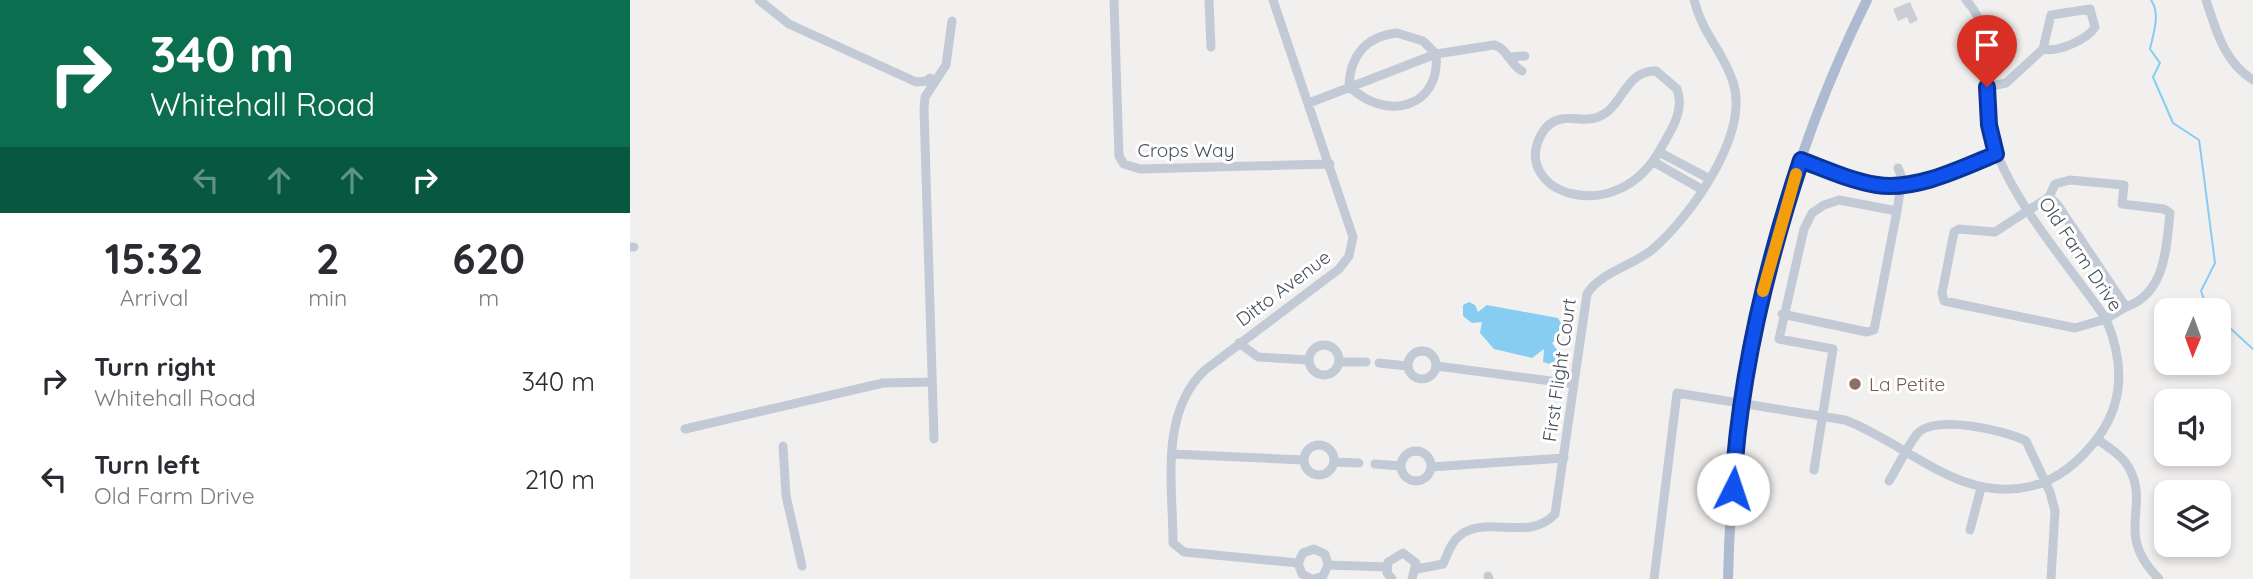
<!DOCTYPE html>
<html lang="en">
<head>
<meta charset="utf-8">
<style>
  :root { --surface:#fff; --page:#f2f2f3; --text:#2b2b33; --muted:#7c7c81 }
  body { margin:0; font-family:Quicksand,sans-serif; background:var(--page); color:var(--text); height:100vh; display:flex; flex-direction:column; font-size:26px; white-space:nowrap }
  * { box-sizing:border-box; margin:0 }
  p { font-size:23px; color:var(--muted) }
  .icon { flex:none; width:38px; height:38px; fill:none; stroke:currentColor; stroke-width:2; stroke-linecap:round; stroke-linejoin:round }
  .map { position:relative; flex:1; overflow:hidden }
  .drawer { display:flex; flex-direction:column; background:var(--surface); width:630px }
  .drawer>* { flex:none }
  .guide { background:#0b6e4f; color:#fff; overflow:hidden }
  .needle { width:46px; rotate:181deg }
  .buttons { position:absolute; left:1524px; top:298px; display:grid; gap:14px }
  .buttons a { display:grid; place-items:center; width:77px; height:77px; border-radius:14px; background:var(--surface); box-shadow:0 4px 10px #0003; font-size:35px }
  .pin { position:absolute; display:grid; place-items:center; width:60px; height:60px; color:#fff; margin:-72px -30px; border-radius:50% 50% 50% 0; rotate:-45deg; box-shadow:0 0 7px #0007 }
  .pin .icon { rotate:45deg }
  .me { position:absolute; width:77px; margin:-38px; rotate:4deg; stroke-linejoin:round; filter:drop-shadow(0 0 5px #0008) }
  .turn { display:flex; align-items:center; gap:24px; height:147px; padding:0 35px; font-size:32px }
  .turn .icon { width:91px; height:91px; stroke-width:2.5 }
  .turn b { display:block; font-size:49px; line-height:60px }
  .lanes { display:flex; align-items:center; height:66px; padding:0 35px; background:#0003; justify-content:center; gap:35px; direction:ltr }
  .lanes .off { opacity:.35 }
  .eta { display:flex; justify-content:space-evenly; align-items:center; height:119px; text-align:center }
  .eta b { font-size:42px; font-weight:800; line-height:49px }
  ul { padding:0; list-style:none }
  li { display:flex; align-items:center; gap:21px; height:98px; padding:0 35px }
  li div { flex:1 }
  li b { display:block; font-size:26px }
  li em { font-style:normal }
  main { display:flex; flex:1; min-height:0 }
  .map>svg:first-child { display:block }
  .water { fill:#87ccf1 }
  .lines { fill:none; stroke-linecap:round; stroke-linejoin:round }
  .stream { stroke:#87ccf1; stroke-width:2 }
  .building { fill:#cbced5 }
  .minor { stroke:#c2cad5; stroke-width:9 }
  .major { stroke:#aebad0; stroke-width:10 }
  .route-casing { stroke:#0a359a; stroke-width:18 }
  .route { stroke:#0f52ed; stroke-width:12 }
  .slow { stroke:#f59e0b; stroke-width:12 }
  .education-dot { fill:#8d6e63; stroke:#fff; stroke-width:2.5 }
  .labels { text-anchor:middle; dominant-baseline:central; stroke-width:6; stroke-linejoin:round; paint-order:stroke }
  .street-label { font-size:19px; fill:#46505e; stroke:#fff }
  .education-label { font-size:19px; fill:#785e54; stroke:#fff; text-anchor:start }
</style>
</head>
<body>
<main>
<section class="drawer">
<div class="guide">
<div class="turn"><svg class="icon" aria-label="right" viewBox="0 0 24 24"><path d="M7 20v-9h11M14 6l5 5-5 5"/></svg><div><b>340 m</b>Whitehall Road</div></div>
<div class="lanes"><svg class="icon off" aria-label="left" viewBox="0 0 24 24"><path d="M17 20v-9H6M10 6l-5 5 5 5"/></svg><svg class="icon off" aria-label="ahead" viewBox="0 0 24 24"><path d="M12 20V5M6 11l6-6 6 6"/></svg><svg class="icon off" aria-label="ahead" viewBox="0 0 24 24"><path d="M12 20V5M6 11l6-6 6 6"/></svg><svg class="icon" aria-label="right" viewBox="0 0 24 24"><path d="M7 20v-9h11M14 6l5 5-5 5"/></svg></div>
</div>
<div class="eta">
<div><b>15:32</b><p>Arrival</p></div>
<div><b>2</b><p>min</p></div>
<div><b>620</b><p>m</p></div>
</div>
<ul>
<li><svg class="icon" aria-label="right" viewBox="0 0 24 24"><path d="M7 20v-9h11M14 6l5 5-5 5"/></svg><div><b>Turn right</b><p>Whitehall Road</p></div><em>340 m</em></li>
<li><svg class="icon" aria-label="left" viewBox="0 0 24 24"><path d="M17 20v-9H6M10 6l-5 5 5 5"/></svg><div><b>Turn left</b><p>Old Farm Drive</p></div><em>210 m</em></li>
</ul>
</section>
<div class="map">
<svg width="1623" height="579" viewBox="0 0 1623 579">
  <rect width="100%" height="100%" fill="#f2f0ef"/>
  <!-- water -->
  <path class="water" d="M 839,302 L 845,305 L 848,312 L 857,305 L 928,318 L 931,323 L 930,337 L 922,343 L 927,350 L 927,361 L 920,364 L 913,362 L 914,349 L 902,358 L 864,349 L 850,333 L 852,322 L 842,323 L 833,316 L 833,305 Z"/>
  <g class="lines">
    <!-- stream -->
    <path class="stream" d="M 1521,0 C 1531,14 1523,34 1520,49 L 1530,63 L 1523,77 L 1543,123 L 1569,140 L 1571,154 L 1585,263 L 1571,291 L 1578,310
      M 1589,318 L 1623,349"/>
  </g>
  <!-- building -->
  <path class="building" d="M 1280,2 L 1288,20 L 1280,24 L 1277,17 L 1268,21 L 1263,9 Z"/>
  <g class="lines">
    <!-- minor -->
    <path class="minor" d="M 129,0 L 159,24 L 286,82 L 297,81 L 300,78
      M 484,0 L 489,156 L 494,164 L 510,169 L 700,164
      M 579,0 L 581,47
      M 643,0 L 723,237 L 719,256 L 709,269 L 575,370 C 529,413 543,486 543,543 L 554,552 L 668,563
      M 1576,0 C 1586,30 1594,62 1623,80
      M 767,33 L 793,41 L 806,54 C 811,109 755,122 719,86 C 720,56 736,36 767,33 Z
      M 878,57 L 895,56
      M 1026,71 L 1047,89 C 1055,111 1041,130 1031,148 C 987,231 880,192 911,135 C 915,127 922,121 931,119 C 940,117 949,120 957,119 C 994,118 990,70 1026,71 Z
      M 1357,87 L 1376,83 L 1413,49 L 1421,15 L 1460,9 L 1465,27 C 1458,39 1428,53 1413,49
      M 679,103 L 806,54 L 864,45 C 877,48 880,65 892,71
      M 1029,152 L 1078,178
      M 1171,160 C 1195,169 1221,181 1247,185 C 1286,190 1331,168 1366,154
      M 1024,162 L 1071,189
      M 1440,180 L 1494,185 L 1492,204 L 1534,209 L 1540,213 C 1536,248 1536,293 1496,307 L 1427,204 L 1419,197 L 1425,184 Z
      M 1419,197 L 1365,232 L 1329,229 L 1324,232 L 1312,293 L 1314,301 L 1445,328 L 1476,319 L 1496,307
      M 0,247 L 4,247
      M 1152,314 L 1237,332 L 1244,330 L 1267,211
      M 609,343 L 628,357 L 679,360
      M679 360a15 15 0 1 1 30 0a15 15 0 1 1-30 0Z
      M778 365a14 14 0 1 1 28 0a14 14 0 1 1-28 0Z
      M 710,362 L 736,362
      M 749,363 L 777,366
      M 807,366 L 944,384
      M 55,429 L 253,383 L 301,382
      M 304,439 L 294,109 L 295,97 L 316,65 L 322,21
      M 1467,439 C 1478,447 1493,456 1499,468 C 1521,508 1483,533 1529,579
      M674 460a15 15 0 1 1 30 0a15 15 0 1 1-30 0Z
      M 153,446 L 156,496 L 172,566
      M771 466a15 15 0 1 1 30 0a15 15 0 1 1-30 0Z
      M 543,454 L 674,460
      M 704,462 L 729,463
      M 745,464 L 771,466
      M 801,467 L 934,458
      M 1184,470 L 1203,349 L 1149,339 L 1174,229 L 1182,213 L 1194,205 L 1209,200 L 1267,211 L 1272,178 L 1268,168
      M 1259,481 C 1268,467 1276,448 1287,434 C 1305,414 1374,430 1396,441 L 1420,492 L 1425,511 L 1421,579
      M 1340,530 L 1351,488
      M 698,565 L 757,567
      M 787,569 L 813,564 C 817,556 819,547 826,539 C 852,511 898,544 925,514 L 957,294 C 969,273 1004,265 1023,249 C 1061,216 1120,134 1103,82 C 1093,51 1073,35 1064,0
      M 858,576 L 859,579
      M 681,579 L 672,574 L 668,563 L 673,553 L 684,549 L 695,554 L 698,565 L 693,576 L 684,579
      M 762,579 L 757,573 L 758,562 L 773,553 L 786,563 L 782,579
      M 1024,579 L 1047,393 L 1215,420 C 1277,443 1330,504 1402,486 C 1430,479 1452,459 1469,436 C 1495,400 1493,359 1476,319 C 1441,267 1371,190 1360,129 C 1352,87 1368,34 1336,0"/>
    <!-- major -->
    <path class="major" d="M 1098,579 C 1102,379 1148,179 1237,0"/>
  </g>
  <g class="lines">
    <!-- route casing -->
    <g class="route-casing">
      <path id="route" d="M 1103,489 C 1109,377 1136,266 1171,160 C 1195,169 1221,181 1247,185 C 1286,191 1332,168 1366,154 L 1359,125 L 1357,87"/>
    </g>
    <!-- route -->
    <use href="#route" class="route"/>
    <!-- slow -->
    <path class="slow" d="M 1133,291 L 1166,174"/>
  </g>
  <!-- markers -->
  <circle class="education-dot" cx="1225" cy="384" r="7"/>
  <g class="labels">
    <!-- street labels -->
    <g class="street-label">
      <text x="556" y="150">Crops Way</text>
      <text transform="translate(1451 254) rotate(56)">Old Farm Drive</text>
      <text transform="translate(653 288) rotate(-37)">Ditto Avenue</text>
      <text transform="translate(929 370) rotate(-82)">First Flight Court</text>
    </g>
    <!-- education labels -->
    <g class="education-label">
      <text x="1239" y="384">La Petite</text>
    </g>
  </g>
</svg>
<div class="buttons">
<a><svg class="needle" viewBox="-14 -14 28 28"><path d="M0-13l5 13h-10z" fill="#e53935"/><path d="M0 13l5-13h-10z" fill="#7c7c81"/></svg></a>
<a><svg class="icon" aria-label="sound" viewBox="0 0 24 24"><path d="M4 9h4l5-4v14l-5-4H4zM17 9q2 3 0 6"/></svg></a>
<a><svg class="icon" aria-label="layers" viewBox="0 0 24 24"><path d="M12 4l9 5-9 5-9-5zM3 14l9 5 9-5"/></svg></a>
</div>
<div class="pin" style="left:1357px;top:87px;background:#d93025"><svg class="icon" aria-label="arrive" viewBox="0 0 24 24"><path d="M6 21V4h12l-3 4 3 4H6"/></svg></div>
<svg class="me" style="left:1103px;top:489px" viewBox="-20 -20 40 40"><circle r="19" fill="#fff"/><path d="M0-13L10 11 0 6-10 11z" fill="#0f52ed"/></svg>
</div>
</main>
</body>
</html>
